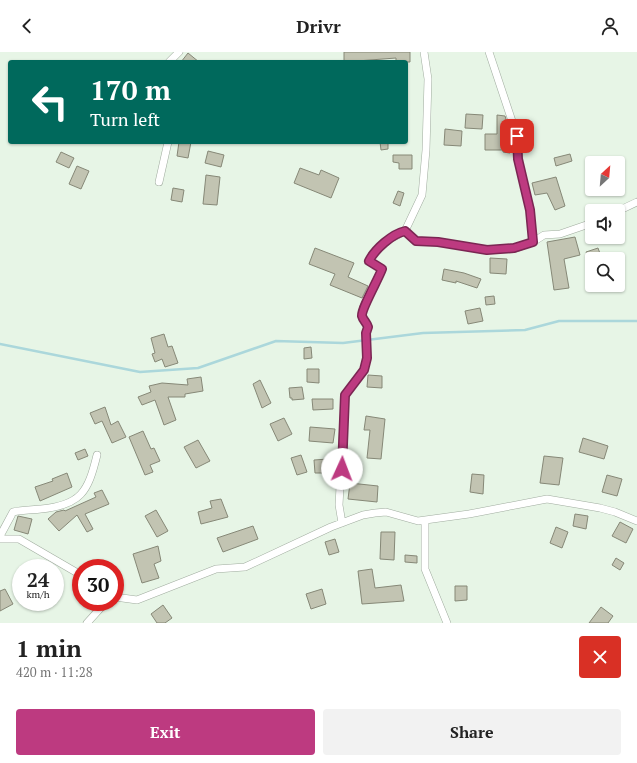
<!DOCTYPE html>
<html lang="en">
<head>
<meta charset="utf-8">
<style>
  :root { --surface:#fff; --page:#f2f2f2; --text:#222; --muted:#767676; --accent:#bd3a80 }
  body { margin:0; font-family:"PT Serif",serif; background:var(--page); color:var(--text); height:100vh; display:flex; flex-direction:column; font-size:15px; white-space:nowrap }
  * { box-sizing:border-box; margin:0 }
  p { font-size:13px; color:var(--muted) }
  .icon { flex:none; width:22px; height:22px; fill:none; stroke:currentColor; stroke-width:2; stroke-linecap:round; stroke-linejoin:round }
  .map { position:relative; height:571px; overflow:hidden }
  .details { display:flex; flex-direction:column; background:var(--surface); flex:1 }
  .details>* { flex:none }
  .hud { position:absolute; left:8px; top:8px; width:400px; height:84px; border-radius:4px; box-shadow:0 1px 3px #0004; background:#00695c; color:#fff; overflow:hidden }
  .needle { width:26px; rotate:26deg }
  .fabs { position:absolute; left:585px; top:104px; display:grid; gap:8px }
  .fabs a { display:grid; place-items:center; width:40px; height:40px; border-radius:4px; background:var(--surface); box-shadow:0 1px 3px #0004; font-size:20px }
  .speed { position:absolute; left:12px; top:507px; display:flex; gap:8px; font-size:20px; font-weight:700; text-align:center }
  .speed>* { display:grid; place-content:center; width:52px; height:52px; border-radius:50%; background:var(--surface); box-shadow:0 1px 3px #0004; line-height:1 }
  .speed small { font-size:10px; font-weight:400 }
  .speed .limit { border:6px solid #d22; background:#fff; color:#111 }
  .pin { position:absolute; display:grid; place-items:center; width:34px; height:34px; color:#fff; margin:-17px; border-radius:8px; box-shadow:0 2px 6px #0006 }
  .me { position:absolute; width:44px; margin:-22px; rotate:2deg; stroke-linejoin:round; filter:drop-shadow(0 0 3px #0008) }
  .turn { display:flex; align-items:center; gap:14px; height:84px; padding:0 16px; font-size:18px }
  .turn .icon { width:52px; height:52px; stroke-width:2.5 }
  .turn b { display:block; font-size:28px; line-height:34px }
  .round { display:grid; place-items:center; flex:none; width:42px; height:42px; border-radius:4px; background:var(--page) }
  .overview { display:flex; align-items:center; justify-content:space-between; height:68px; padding:0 16px }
  h1 { font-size:24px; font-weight:800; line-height:30px }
  .cta { display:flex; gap:8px; margin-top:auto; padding:8px 16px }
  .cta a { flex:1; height:46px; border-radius:4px; background:var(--accent); color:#fff; font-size:16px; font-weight:800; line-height:46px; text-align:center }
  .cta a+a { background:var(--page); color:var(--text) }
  header { display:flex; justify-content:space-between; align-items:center; height:52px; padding:0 16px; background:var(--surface); font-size:18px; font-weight:800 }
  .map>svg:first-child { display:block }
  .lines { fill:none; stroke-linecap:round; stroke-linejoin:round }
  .stream { stroke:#abd7db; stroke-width:2.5 }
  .building { fill:#c2c4b2; stroke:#868877 }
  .minor-casing { stroke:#a0ac9f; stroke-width:8 }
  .minor { stroke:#fff; stroke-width:7 }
  .route-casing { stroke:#7b2653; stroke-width:10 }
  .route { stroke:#bd3a80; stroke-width:7 }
</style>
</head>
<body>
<header><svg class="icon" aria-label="back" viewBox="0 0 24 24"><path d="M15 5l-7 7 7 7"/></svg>Drivr<svg class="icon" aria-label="person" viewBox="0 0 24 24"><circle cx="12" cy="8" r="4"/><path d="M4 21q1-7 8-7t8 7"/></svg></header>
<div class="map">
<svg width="637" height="571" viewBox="0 0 637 571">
  <rect width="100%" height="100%" fill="#e7f5e6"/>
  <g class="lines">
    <!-- stream -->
    <path class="stream" d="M 0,292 L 140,320 L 198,316 L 276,289 L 343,291 L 423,281 L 525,278 L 559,269 L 637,269"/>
  </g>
  <!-- building -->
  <path class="building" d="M 344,0 L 410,0 L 410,10 L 396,10 L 396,6 L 344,10 Z
    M 188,1 L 199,10 L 181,10 Z
    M 466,62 L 483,63 L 482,77 L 465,76 Z
    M 497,63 L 505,64 L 509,77 L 510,101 L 503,100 L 503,98 L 485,98 L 485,82 L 497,82 Z
    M 445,77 L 462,79 L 461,94 L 444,93 Z
    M 179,90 L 191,90 L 188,106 L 177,104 Z
    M 380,90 L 388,90 L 388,97 L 381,98 Z
    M 208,99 L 224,103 L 221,115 L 205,111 Z
    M 61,100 L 74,106 L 69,116 L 56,110 Z
    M 570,102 L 572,109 L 556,114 L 554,106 Z
    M 393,103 L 412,103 L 412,117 L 399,117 L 399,111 L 393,110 Z
    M 77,114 L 89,119 L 81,137 L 69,132 Z
    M 300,116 L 319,123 L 321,118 L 339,126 L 331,146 L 294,131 Z
    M 206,123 L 220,125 L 217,153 L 203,152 Z
    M 556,125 L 565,154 L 555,158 L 547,141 L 535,143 L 532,131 Z
    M 173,136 L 184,138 L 182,150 L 171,148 Z
    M 398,139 L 404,141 L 400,154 L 393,151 Z
    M 575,185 L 580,203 L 564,207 L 569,236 L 554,238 L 547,190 Z
    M 315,196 L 354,211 L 348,225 L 368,234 L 362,246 L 330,233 L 335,222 L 309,212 Z
    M 598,196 L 602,207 L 589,207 L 586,200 Z
    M 490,206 L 507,207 L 506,222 L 490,221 Z
    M 444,217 L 464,221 L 481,227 L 477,236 L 456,229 L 456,231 L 442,228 Z
    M 494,244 L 495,252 L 486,253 L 485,245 Z
    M 480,256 L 483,269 L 468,272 L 465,259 Z
    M 164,282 L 168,295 L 172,294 L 178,311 L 165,315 L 162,307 L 155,310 L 152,302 L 155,301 L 151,286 Z
    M 311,295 L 312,306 L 304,307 L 304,296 Z
    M 307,317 L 319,317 L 319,331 L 307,330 Z
    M 368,323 L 382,324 L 382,336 L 367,335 Z
    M 201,325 L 203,339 L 185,342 L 185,345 L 168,345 L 176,368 L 164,373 L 155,348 L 142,353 L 138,345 L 151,340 L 149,334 L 162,331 L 188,333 L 187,327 Z
    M 260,328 L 271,351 L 262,356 L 253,332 Z
    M 302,335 L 304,347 L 292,348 L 292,346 L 290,346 L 289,336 Z
    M 312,347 L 333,347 L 333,357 L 313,358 Z
    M 105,355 L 111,373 L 118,369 L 126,385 L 112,391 L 102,369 L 95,372 L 90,361 Z
    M 366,364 L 385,367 L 381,407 L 367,406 L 370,378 L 364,378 Z
    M 284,366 L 292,382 L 278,389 L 270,372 Z
    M 310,375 L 335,377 L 333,391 L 309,389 Z
    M 143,379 L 151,397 L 154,396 L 160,409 L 150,413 L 153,420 L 145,423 L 129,385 Z
    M 583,386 L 608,394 L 604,407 L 579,400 Z
    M 198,388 L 210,409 L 196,416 L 184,395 Z
    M 85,397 L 88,404 L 78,408 L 75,401 Z
    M 301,403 L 307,420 L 297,423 L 291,406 Z
    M 544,404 L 563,406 L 559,433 L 540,431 Z
    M 328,407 L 329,421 L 315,421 L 314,408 Z
    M 67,421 L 72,435 L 40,449 L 35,435 L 53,429 L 52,427 Z
    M 472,422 L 484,423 L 483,442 L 470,440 Z
    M 607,423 L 622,427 L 617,444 L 602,440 Z
    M 350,431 L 378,434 L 377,450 L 348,447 Z
    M 102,438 L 109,452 L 85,462 L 93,477 L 87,480 L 77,463 L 59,479 L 48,467 L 56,460 L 64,458 L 65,459 L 96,445 L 94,441 Z
    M 221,447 L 228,465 L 201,472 L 198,460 L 212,456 L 210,449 Z
    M 156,458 L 168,479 L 157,485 L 145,464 Z
    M 575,462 L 588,464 L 586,477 L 573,474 Z
    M 18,464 L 32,467 L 28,482 L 14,478 Z
    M 620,470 L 633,477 L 626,491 L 612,484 Z
    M 253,474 L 258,487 L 223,500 L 217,486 Z
    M 556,475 L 568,480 L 562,496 L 550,491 Z
    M 381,480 L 395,480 L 394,508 L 380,507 Z
    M 335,487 L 339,500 L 329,503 L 325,490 Z
    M 158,494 L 161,509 L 154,512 L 159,526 L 142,531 L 133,502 Z
    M 405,503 L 417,504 L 417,511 L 405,510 Z
    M 616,506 L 624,511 L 620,518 L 612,513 Z
    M 372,517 L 375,536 L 401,533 L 404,549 L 362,552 L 358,519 Z
    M 455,534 L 467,534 L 467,548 L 455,549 Z
    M 5,537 L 13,552 L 0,559 L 0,539 Z
    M 322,537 L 326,552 L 311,557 L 306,542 Z
    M 163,553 L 172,566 L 165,571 L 157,571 L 151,562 Z
    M 601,555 L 613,564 L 608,571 L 589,571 Z"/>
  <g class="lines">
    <!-- minor casing -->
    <g class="minor-casing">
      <path id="minor" d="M 489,0 L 517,84 L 518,107 L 530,158 L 533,190
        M 169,10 L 179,0
        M 159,130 L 168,90
        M 618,159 L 637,150
        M 405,179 L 416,189 L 438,190 L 487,198 L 514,197 L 533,190 L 544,183 L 560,182 L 592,171
        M 425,468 L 425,517 L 447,571
        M 342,471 L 339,453 L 345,343 L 364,318 L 367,307 L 366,281 L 368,275 L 362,263 L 363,256 L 382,217 L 369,209 L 373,201 L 390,187 L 405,179 L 422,143 L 426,98 L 428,27 L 424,0
        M 0,484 L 13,460 C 22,458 32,458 41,457 C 81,453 88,440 97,403
        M 0,487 L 19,487 L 81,523
        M 115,545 L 137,548 L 216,517 L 245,515 L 331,475 L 363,463 L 375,461 L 386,460 L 418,469 L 469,462 L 547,447 L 600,456 L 615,460 L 637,469
        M 87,571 L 106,550"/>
    </g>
    <!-- minor -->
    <use href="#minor" class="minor"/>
  </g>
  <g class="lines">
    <!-- route casing -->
    <g class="route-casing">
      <path id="route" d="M 342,417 L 345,343 L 364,318 L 367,306 L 366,281 L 368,275 C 367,271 363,268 362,264 C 361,257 379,226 382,217 L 369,209 C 375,197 392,182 405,179 L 416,189 L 438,190 L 487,198 L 514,196 L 533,190 L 530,158 L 518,107 L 517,84"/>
    </g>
    <!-- route -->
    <use href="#route" class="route"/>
  </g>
</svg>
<div class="fabs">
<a><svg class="needle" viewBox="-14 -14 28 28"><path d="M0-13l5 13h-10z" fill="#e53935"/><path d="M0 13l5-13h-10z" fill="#767676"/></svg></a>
<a><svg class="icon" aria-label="sound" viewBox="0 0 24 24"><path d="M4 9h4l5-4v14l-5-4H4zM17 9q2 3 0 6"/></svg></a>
<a><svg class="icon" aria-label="search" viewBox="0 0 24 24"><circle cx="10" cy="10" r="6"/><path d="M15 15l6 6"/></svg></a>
</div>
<div class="speed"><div>24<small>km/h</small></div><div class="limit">30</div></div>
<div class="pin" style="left:517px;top:84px;background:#d93025"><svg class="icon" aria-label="arrive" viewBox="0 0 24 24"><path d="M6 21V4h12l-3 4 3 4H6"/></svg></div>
<svg class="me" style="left:342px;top:417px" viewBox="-20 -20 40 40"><circle r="19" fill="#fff"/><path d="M0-13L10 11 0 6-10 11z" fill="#bd3a80"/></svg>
<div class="hud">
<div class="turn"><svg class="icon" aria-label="left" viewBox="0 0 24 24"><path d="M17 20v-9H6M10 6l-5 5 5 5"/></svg><div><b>170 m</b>Turn left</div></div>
</div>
</div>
<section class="details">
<div class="overview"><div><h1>1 min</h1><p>420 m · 11:28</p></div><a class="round" style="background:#d93025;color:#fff"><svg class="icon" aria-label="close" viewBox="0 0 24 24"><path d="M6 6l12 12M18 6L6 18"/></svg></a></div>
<div class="cta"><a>Exit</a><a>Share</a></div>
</section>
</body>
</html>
